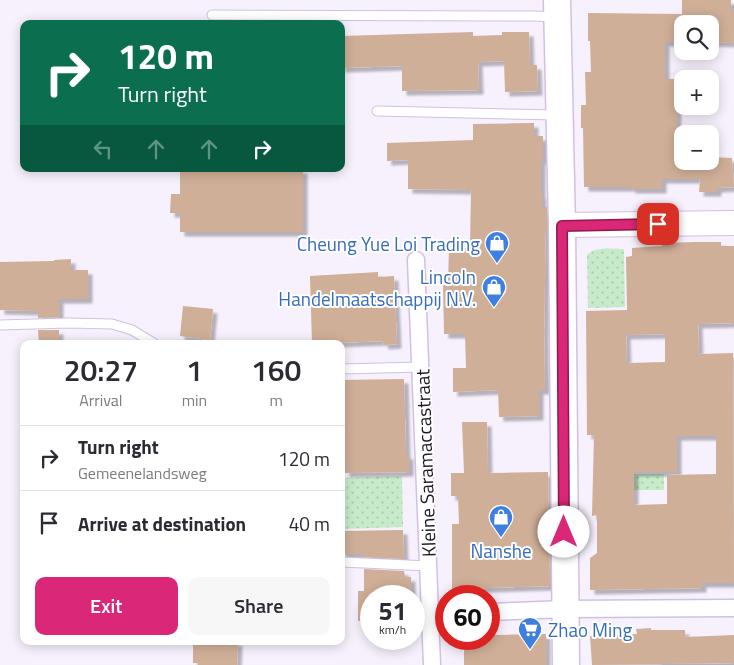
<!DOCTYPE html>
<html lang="en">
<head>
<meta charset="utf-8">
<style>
  :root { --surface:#fff; --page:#f7f7f7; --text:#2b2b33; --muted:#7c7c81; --line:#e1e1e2; --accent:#db2777 }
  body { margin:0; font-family:"Titillium Web",sans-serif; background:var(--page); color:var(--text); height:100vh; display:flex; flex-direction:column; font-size:19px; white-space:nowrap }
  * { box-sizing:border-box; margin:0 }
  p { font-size:16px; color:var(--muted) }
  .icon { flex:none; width:28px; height:28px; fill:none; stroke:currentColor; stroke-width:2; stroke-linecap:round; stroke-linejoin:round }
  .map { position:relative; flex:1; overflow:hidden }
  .drawer { position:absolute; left:20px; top:340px; width:325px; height:305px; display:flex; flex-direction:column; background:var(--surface); border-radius:10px; box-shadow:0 2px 12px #0003 }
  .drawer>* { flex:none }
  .top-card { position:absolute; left:20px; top:20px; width:325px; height:152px; border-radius:10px; box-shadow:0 2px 12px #0003; background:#0b6e4f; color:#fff; overflow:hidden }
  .buttons { position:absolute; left:674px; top:15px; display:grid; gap:10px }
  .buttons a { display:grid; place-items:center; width:45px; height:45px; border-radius:10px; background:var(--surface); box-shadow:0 2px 12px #0003; font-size:25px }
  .speed { position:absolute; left:360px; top:585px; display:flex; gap:10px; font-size:25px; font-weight:700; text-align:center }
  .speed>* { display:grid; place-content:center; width:65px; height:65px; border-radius:50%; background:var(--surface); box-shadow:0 2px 12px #0003; line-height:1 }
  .speed small { font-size:12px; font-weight:400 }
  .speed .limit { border:8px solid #d22; background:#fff; color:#111 }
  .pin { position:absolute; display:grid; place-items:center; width:42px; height:42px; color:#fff; margin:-21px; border-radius:10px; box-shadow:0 2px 8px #0006 }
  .me { position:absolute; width:55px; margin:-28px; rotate:0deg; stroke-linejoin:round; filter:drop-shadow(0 0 4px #0008) }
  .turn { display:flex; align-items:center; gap:18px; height:105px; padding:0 15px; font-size:22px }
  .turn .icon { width:65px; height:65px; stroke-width:2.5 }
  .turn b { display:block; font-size:35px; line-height:42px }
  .lanes { display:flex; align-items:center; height:48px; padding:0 15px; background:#0003; justify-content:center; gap:25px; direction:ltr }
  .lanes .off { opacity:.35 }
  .eta { display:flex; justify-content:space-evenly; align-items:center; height:85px; text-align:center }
  .eta b { font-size:30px; font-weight:600; line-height:35px }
  .cta { display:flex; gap:10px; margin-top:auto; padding:10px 15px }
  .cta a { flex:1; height:58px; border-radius:10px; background:var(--accent); color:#fff; font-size:20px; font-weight:600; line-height:58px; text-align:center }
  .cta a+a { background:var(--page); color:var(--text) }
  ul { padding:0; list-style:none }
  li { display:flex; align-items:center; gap:15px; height:65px; padding:0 15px; border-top:1px solid var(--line) }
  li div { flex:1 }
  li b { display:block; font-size:19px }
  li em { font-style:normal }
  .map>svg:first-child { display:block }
  .grass { fill:url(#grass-dots) }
  .building { fill:#d0af98; fill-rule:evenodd; filter:url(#shadow) }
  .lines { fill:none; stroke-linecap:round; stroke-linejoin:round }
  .lane-casing { stroke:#d3c0e1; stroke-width:11 }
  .street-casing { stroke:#d3c0e1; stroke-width:19 }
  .secondary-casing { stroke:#d3c0e1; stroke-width:26 }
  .primary-casing { stroke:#d3c0e1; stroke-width:29 }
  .lane { stroke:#fff; stroke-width:9 }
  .street { stroke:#fff; stroke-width:16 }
  .secondary { stroke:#fff; stroke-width:24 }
  .primary { stroke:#fff; stroke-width:26 }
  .route-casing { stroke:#8e194d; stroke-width:12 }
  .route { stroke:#db2777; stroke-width:9 }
  .labels { text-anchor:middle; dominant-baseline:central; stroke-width:4; stroke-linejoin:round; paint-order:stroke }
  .shop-label { font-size:19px; fill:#366cbe; stroke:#fff; text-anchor:end }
  .street-label { font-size:19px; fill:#201925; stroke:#fff }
</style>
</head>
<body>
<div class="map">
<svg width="734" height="665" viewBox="0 0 734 665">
  <defs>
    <pattern id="grass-dots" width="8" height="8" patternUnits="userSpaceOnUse" patternTransform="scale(1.25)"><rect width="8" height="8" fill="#c7ebca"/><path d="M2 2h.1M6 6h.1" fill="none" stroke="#abc9ad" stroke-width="1.8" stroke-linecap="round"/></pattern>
    <filter id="shadow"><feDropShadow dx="4.5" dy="4.5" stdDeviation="1" flood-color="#0004"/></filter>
  </defs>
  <rect width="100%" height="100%" fill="#f7f0fd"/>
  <!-- grass -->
  <path class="grass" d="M 624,249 L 625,307 L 588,308 L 587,255 C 595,246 613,249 624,249 Z
    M 595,474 L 664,474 L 664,490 L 596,490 Z
    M 402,476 L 403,527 L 341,529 L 341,478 Z"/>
  <!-- building -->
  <path class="building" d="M 682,0 L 731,0 L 731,11 L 734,11 L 734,43 L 710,42 L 710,24 L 682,24 L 682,42 L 665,42 L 665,79 L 677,79 L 677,161 L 710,161 L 710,157 L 732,158 L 734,187 L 717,188 L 717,192 L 699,192 L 700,179 L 662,179 L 662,189 L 631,189 L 631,187 L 584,187 L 583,128 L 581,128 L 581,105 L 586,105 L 585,72 L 591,72 L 590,41 L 588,41 L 588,13 L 682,14 Z
    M 473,32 L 473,36 L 502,35 L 502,32 L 529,32 L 530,65 L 537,65 L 538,91 L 505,92 L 504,61 L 478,62 L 479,90 L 402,91 L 402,66 L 341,68 L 341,36 Z
    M 534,123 L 534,136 L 543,136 L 543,160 L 541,160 L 541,194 L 542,195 L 542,207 L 547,207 L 547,232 L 545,232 L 546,279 L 545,279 L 544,333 L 545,390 L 539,390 L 539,416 L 499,417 L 498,390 L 453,392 L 453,368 L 466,368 L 465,334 L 444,334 L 443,283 L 448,283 L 449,248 L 470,248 L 471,190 L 408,189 L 408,160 L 387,161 L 387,143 L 473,140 L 473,124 Z
    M 180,169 L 303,169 L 303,232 L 180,232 L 180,213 L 170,213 L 171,194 L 180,194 Z
    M 696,242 L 721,242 L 721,246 L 734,246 L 734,323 L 698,324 L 699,354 L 733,353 L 734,583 L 702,583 L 702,588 L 590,590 L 590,558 L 597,553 L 597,518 L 596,515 L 592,516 L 594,435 L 587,435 L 586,311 L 627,310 L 626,257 L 632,256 L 632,248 L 662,246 L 662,243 ZM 665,334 L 665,362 L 627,363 L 626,335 ZM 677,436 L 716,436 L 716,474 L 667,475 L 667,504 L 634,505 L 634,472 L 677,472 Z
    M 71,259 L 71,270 L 88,270 L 88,299 L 59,299 L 59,317 L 38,318 L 38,311 L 0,310 L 0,262 L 54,261 L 54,260 Z
    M 378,272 L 378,277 L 394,276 L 397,344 L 384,345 L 383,341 L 312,344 L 310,276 Z
    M 183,306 L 213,309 L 210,340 L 180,336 Z
    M 38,330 L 59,330 L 59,344 L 39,344 Z
    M 404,379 L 406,455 L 409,455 L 409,472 L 345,473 L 345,452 L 341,452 L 341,380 Z
    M 462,422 L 487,422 L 488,473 L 548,472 L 550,586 L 452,589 L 452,524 L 459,524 L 458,496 L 451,496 L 451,473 L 464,473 Z
    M 403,530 L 404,559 L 364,557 L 364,554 L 341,554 L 341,531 Z
    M 364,569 L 404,571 L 405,577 L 411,577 L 411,596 L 371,596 L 371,621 L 358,621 L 358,591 L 364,591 Z
    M 651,628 L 651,630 L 685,630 L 685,637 L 734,635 L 734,663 L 592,665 L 590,636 L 637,634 L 636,629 Z
    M 546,634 L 546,665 L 464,665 L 464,639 L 489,639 L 489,635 Z
    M 193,641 L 238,641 L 237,665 L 198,665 L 198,663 L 193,663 Z"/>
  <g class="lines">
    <!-- lane casing -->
    <g class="lane-casing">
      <path id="lane" d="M 212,15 L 535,16 L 555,17
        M 377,111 L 557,115
        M 0,325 L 69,323 L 112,324 L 132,330 L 155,344
        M 341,369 L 421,367
        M 341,562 L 429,566"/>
    </g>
    <!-- street casing -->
    <g class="street-casing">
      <path id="street" d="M 416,260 L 432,665
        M 489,612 L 565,609 L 734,608"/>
    </g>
    <!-- secondary casing -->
    <g class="secondary-casing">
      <path id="secondary" d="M 562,225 L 734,223"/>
    </g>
    <!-- primary casing -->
    <g class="primary-casing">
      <path id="primary" d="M 557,0 L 562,225 L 566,665"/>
    </g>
    <!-- lane -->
    <use href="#lane" class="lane"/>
    <!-- street -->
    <use href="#street" class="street"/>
    <!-- secondary -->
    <use href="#secondary" class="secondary"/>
    <!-- primary -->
    <use href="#primary" class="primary"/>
  </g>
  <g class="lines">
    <!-- route casing -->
    <g class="route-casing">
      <path id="route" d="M 564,532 L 562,226 L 658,224"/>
    </g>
    <!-- route -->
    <use href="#route" class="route"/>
  </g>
  <!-- icons -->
  <defs>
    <g id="shop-pin" transform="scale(1.25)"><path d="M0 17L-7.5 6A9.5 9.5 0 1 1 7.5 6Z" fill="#3f7fe0" stroke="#fff"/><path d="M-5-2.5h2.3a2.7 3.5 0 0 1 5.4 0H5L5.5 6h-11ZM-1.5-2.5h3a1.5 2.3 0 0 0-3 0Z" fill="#fff"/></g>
    <g id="supermarket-pin" transform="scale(1.25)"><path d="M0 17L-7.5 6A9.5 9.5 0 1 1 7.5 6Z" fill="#3f7fe0" stroke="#fff"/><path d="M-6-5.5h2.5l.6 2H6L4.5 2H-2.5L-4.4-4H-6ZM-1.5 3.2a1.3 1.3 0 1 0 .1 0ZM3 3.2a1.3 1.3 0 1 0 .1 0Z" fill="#fff"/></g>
  </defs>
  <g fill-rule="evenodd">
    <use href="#shop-pin" x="497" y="243"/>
    <use href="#shop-pin" x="494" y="287"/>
    <use href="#shop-pin" x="501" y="517"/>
    <use href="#supermarket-pin" x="530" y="629"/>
  </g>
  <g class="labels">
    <!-- shop labels -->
    <g class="shop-label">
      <text x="480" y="243">Cheung Yue Loi Trading</text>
      <text x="476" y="276">Lincoln<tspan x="476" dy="22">Handelmaatschappij N.V.</tspan></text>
      <text x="501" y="550" text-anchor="middle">Nanshe</text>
      <text x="548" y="629" text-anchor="start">Zhao Ming</text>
    </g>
    <!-- street labels -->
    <g class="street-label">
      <text transform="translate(425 463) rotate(-92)">Kleine Saramaccastraat</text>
    </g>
  </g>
</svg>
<div class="buttons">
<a><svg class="icon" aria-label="search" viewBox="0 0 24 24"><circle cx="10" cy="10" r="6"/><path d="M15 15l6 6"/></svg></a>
<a>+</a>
<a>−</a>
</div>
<div class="speed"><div>51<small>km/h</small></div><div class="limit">60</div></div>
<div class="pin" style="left:658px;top:224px;background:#d93025"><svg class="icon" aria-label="arrive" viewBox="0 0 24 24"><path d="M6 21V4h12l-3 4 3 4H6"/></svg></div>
<svg class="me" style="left:564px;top:532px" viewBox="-20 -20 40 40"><circle r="19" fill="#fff"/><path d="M0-13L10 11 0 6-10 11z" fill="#db2777"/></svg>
<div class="top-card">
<div class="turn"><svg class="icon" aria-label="right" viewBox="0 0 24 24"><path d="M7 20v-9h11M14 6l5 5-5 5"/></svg><div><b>120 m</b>Turn right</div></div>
<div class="lanes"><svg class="icon off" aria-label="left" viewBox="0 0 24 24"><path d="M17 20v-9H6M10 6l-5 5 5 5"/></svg><svg class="icon off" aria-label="ahead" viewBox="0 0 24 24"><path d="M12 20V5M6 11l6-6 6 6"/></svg><svg class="icon off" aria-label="ahead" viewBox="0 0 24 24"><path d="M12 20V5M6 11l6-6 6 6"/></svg><svg class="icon" aria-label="right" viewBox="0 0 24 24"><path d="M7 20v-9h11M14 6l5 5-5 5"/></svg></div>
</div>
<section class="drawer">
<div class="eta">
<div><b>20:27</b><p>Arrival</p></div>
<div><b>1</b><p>min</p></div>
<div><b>160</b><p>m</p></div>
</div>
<ul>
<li><svg class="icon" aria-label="right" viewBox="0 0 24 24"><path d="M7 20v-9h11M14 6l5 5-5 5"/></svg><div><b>Turn right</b><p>Gemeenelandsweg</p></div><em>120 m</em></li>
<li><svg class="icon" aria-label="arrive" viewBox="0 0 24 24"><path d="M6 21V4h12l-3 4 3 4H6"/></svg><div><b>Arrive at destination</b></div><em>40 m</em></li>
</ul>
<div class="cta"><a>Exit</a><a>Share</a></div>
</section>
</div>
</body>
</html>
